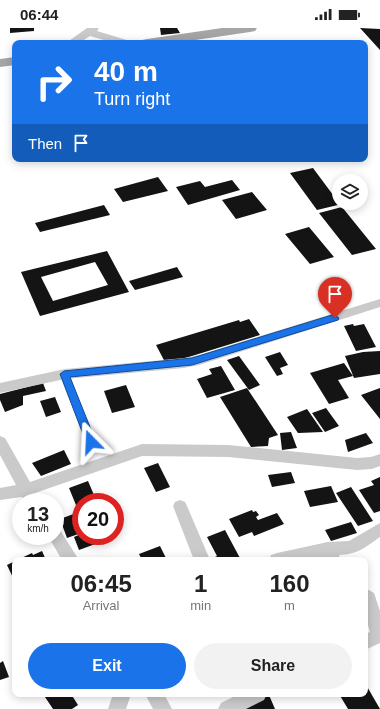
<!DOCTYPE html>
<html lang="en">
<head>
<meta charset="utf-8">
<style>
  :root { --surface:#fff; --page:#f2f2f2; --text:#222; --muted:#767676; --accent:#1a73e8 }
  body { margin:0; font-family:Helvetica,sans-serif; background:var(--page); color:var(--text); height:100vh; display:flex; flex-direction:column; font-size:15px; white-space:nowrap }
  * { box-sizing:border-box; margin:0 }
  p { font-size:13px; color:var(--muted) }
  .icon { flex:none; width:22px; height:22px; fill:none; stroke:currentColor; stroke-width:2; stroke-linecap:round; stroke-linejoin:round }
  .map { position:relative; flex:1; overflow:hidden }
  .details { position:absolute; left:12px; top:529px; width:356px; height:140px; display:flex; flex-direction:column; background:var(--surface); border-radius:8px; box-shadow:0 2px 10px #0003 }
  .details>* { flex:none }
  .banner { position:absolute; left:12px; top:12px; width:356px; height:122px; border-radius:8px; box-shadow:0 2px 10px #0003; background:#1a73e8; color:#fff; overflow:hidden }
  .buttons { position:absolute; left:332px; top:146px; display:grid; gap:8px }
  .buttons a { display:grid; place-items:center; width:36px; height:36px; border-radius:50%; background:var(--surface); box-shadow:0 2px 10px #0003; font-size:20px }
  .speed { position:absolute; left:12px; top:465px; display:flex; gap:8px; font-size:20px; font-weight:700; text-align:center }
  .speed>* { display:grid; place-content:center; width:52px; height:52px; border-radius:50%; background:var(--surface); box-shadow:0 2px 10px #0003; line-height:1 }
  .speed small { font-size:10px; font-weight:400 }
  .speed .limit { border:6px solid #d22; background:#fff; color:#111 }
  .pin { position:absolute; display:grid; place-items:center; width:34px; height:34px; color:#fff; margin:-41px -17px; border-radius:50% 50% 50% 0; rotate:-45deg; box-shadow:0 0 4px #0007 }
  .pin .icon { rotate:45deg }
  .me { position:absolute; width:44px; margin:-22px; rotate:339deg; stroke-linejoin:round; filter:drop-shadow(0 0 3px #0008) }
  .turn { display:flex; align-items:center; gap:14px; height:84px; padding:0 16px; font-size:18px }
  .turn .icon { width:52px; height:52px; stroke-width:2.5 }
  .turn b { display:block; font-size:28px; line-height:34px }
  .then { display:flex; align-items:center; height:38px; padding:0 16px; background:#0003; gap:8px; font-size:15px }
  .eta { display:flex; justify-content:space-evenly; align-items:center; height:68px; text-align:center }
  .eta b { font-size:24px; font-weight:700; line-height:28px }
  .primary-button { display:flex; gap:8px; margin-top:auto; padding:8px 16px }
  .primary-button a { flex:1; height:46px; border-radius:24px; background:var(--accent); color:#fff; font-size:16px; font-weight:700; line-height:46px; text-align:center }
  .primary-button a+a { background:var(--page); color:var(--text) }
  .status { display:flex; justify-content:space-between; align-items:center; height:28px; padding:0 20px; background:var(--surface); direction:ltr }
  .status svg { height:11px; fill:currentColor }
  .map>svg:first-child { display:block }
  .building { fill:#141414; fill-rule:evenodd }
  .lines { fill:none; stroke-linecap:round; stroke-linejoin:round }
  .service { fill:#cacaca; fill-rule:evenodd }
  .minor { fill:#cacaca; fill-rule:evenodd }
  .tertiary { fill:#cacaca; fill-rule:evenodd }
  .primary { fill:#a5a5a5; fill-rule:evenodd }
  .route { fill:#1a73e8; stroke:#114b97 }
</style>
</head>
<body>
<div class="status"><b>06:44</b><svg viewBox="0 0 49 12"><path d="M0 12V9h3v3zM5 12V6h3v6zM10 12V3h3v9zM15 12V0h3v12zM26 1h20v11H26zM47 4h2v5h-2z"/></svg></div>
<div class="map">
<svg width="380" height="681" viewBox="0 0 380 681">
  <rect width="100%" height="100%" fill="#fff"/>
  <!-- building -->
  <path class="building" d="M 10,0 L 34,0 L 34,3 L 10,5 Z
    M 160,0 L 177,0 L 180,5 L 161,7 Z
    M 360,0 L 380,1 L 380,22 Z
    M 313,140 L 339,175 L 342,176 L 317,182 L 290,145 Z
    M 158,149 L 168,163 L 123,174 L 114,161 Z
    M 232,152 L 240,162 L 188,177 L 176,159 L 200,153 L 205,159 Z
    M 252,164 L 267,182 L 236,191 L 222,172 Z
    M 104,177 L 110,187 L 40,204 L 35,195 Z
    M 342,179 L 376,221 L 352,227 L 319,185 Z
    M 309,199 L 334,229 L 310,236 L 285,206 Z
    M 107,223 L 129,264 L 40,288 L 21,244 ZM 95,234 L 108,257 L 53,273 L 41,249 Z
    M 177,239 L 183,249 L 135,262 L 129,253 Z
    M 249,291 L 260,307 L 166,336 L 156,317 L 239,292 L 240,294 Z
    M 353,296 L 354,298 L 364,296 L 376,319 L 356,323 L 344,298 Z
    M 380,323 L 380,346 L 354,350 L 345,328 L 363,324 Z
    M 280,324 L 288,337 L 280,340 L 283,346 L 277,348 L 265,329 Z
    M 239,328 L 260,357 L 249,362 L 227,332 Z
    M 344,335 L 353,348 L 338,352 L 349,370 L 329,376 L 310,345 Z
    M 221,338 L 235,362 L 207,370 L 197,351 L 212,346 L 209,341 Z
    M 43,355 L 46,363 L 23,368 L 23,377 L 5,384 L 0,372 L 0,366 Z
    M 126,357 L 135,379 L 112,385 L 104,363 Z
    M 247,360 L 278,407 L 269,410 L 268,418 L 251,419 L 220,369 Z
    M 380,360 L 380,391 L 361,367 Z
    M 55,369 L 61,384 L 46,389 L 40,373 Z
    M 326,380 L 339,398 L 325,404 L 312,385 Z
    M 307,381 L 323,404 L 298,405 L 287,389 Z
    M 291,404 L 297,420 L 282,422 L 280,405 Z
    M 366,405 L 373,415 L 348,424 L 345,412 Z
    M 64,422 L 71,436 L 41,448 L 32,435 Z
    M 158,435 L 170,459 L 156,464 L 144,440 Z
    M 291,444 L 295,455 L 272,459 L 268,447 Z
    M 380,449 L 380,483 L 374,485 L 359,462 L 374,457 L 371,453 Z
    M 88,453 L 97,474 L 81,474 L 81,481 L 78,482 L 69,460 Z
    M 331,458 L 338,474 L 310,479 L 304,463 Z
    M 351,459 L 373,493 L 358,498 L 336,465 Z
    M 252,482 L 253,484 L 256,483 L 259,487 L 256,489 L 258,492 L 277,485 L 284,496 L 254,508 L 252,504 L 239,509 L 229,491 Z
    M 79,484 L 81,488 L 81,493 L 79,494 L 81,505 L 67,510 L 60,491 Z
    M 351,494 L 357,505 L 331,513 L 325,502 Z
    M 225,502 L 241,532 L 215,532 L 213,530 L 217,528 L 207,509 Z
    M 81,506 L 81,508 L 117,508 L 79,522 L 74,509 Z
    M 160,518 L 167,532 L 142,532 L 139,526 Z
    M 42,523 L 46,532 L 17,532 L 32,525 L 33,527 Z
    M 15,533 L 15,554 L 7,537 Z
    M 3,633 L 9,649 L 0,652 L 0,635 Z
    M 365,655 L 380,681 L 348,681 L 339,666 L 365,666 Z
    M 43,666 L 71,666 L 78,677 L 72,681 L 53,681 Z
    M 269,667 L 275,681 L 235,681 Z"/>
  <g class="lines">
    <!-- service -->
    <path class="service" d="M 65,343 L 69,346 L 95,414 L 94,416 L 88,416 L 87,414 L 61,346 Z"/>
    <!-- minor -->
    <path class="minor" d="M 380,271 L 380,279 L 199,337 L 184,340 L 65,351 L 0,365 L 0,355 L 65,341 L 184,330 L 199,327 Z
      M 0,408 L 5,410 L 30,454 L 142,416 L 228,417 L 357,430 L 371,429 L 380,426 L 380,438 L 372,441 L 357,442 L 228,429 L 142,428 L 35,465 L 40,474 L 25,474 L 22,469 L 0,472 L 0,460 L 16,457 L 0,427 Z
      M 180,472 L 185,474 L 187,478 L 210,532 L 194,532 L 173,478 L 175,474 Z
      M 380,495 L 380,509 C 364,520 359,526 339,527 L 341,532 L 325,532 L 324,529 L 308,532 L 269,532 L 271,527 L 277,525 L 328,514 L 349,513 Z
      M 55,500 L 60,502 L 79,532 L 62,532 L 48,508 L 55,508 Z
      M 365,560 L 374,565 L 380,583 L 380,615 L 365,622 L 365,606 L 370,604 L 365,587 Z
      M 113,666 L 131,666 L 126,681 L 108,681 Z
      M 145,666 L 164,666 L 172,681 L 153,681 Z
      M 239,666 L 267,666 L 264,672 L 246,681 L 218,681 L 221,675 Z"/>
    <!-- tertiary -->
    <path class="tertiary" d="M 87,0 L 99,0 L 97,3 L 130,13 L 132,15 L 114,15 L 90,8 L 79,15 L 66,15 Z"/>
    <!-- primary -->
    <path class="primary" d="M 222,0 L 257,0 L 255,3 L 250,4 L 175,15 L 140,15 L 142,12 L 147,11 Z
      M 15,29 L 15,37 L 0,39 L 0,31 Z"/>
  </g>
  <!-- route -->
  <path class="route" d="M 332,287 L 335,287 L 339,290 L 338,292 L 192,337 L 70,349 L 96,414 L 94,417 L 87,417 L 86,414 L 60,346 L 64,343 L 192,330 Z"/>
</svg>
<div class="buttons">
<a><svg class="icon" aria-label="layers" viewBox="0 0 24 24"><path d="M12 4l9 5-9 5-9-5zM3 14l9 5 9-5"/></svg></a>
</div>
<div class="speed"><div>13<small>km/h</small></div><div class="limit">20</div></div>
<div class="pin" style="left:335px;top:290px;background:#d93025"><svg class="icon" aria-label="arrive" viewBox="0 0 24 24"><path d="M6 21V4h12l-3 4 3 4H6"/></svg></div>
<svg class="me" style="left:91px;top:414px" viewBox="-20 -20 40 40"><path d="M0-17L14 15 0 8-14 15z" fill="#1a73e8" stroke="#fff" stroke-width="4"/></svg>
<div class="banner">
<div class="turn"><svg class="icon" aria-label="right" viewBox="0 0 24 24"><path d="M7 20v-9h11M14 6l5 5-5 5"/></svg><div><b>40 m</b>Turn right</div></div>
<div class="then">Then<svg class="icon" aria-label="arrive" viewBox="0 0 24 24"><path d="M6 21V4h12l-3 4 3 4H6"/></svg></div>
</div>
<section class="details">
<div class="eta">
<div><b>06:45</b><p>Arrival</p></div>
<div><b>1</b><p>min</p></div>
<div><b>160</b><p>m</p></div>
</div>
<div class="primary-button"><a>Exit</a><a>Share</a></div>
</section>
</div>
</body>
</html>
